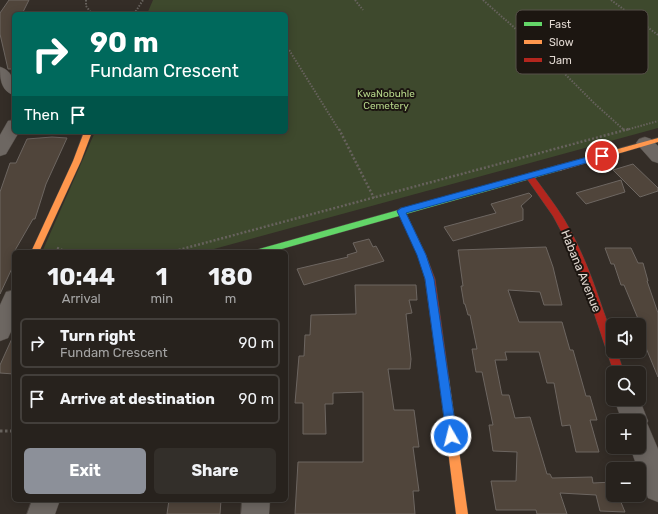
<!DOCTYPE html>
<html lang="en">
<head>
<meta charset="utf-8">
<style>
  :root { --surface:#27221d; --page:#332f2a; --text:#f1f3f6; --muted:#a4a4a4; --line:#433f3b; --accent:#8c9099 }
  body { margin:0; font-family:Rubik,sans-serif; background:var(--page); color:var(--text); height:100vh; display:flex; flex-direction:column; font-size:15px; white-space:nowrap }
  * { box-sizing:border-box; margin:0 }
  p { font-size:13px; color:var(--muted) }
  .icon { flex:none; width:22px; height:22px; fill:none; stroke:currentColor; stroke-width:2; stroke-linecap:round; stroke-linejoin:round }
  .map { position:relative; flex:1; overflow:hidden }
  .details { position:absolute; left:12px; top:250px; width:276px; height:252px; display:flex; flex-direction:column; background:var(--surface); border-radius:6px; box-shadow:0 2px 10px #0003,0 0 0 1px var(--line) }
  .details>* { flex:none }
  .guide { position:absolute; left:12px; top:12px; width:276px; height:122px; border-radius:6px; box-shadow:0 2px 10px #0003,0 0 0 1px var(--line); background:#00695c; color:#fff; overflow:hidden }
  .controls { position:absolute; left:606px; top:318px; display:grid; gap:8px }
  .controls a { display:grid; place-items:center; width:40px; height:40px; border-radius:6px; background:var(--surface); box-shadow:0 2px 10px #0003,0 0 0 1px var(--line); font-size:20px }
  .pin { position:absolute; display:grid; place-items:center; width:34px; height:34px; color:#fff; margin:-17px; border:2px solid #fff; border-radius:50%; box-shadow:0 1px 4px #0007 }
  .me { position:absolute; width:44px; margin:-22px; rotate:352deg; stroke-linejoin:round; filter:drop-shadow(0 0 3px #0008) }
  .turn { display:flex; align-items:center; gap:14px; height:84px; padding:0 12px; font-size:18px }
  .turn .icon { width:52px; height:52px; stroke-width:2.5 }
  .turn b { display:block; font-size:28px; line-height:34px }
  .then { display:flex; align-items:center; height:38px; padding:0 12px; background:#0003; gap:8px; font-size:15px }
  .eta { display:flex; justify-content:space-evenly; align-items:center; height:68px; text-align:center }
  .eta b { font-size:24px; font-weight:700; line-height:28px }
  .cta { display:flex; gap:8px; margin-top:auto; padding:8px 12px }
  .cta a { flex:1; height:46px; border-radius:6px; background:var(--accent); color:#fff; font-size:16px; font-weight:700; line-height:46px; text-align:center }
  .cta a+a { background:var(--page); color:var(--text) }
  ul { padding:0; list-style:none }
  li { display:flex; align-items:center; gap:12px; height:50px; margin:0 8px 6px; padding:0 4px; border:2px solid var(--line); border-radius:6px }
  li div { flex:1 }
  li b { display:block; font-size:15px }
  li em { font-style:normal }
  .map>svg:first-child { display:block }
  .green { fill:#3e492d }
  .building { fill:#50453b; stroke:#6d6661 }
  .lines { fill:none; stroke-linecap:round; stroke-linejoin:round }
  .street-casing { stroke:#4f4843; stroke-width:1 }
  .fast-casing { stroke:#4f4843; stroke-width:1 }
  .slow-casing { stroke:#4f4843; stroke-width:1 }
  .jam-casing { stroke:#4f4843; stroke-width:1 }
  .path-far2 { stroke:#67625d; stroke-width:2; stroke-dasharray:1.5 1.5; stroke-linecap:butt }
  .path-far1 { stroke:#67625d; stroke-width:2.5; stroke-dasharray:2 2; stroke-linecap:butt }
  .path { stroke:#67625d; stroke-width:3; stroke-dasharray:2.5 2.5; stroke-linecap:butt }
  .street { fill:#6d6762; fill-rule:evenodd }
  .fast { fill:#63d668; fill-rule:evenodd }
  .slow { fill:#ff974d; fill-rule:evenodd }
  .jam { fill:#b3261e; fill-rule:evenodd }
  .route { fill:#1a73e8; stroke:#114b97 }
  .labels { text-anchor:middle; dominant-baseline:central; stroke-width:4; stroke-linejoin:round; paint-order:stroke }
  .far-park-label { font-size:10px; fill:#b6d68a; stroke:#1c1611 }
  .street-label { font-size:12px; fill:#e0d7d0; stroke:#1c1611 }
  .key { fill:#1c1611; stroke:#57504a; stroke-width:1 }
  .key-label { font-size:11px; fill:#e0d7d0 }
</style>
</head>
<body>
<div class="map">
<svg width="658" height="514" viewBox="0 0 658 514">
  <rect width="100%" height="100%" fill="#342d27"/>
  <!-- green -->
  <path class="green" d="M 153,0 L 658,0 L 658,128 L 203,252 L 42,252 L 95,132 L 286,132 L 286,14 L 147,14 Z"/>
  <!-- building -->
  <path class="building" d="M 9,0 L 29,0 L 22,14 L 14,14 L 14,69 L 8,69 L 0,34 L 0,13 Z
    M 52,137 L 67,138 L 46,184 L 35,219 L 33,219 L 14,252 L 14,264 L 0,294 L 0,192 L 10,163 L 16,163 L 27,139 Z
    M 633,164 L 658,188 L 658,191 L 640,197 L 613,170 Z
    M 621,180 L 625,192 L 586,204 L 576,193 Z
    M 529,193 L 532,196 L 521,206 L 523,209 L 523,220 L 453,241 L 444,227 L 496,213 L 491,204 Z
    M 369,239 L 373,247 L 376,246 L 384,261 L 304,285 L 297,269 L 348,257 L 347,255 L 357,252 L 353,243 Z
    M 546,247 L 553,267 L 562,305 L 544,305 L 540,292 L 508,290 L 519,322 L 562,322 L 570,350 L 573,350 L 586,396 L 590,396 L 597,420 L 590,420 L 599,452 L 576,452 L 570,425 L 562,426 L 554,383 L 547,383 L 539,352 L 505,352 L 507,360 L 495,360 L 502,395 L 509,395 L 515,418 L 530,417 L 547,474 L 550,474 L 552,478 L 592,477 L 593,483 L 613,482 L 613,495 L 618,495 L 625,512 L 600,511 L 596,495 L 560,493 L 567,514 L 537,514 L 536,510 L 496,510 L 491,481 L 516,481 L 517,452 L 493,451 L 489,425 L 493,425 L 482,372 L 476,372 L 472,349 L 477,349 L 470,315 L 468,315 L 465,304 L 464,304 L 461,286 L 463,286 L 458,250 Z
    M 605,248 L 631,248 L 638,263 L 643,263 L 648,281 L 647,281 L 658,313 L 658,377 L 639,331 L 639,321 L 624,285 L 621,285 L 614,264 L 611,264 Z
    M 355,285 L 416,285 L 417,300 L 409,300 L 412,313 L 406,314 L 411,359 L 410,369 L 388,369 L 394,410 L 414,410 L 419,447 L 413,447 L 419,491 L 413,491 L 415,514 L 295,514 L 298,462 L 363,462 L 363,392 L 333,393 L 333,404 L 325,404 L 326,434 L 303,434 L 303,403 L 295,403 L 299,356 L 304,356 L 305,335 L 310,335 L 311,315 L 356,314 Z
    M 14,334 L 14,374 L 0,373 L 0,365 Z
    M 169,500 L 221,500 L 220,514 L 167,514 Z"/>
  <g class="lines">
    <!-- street casing -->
    <g class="street-casing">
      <path id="street" d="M 0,67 C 14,71 14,83 14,95 C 1,91 0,79 0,67 Z
        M 14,120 L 14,132 L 19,132 L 6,154 L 0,156 L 0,135 L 8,121 Z
        M 645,137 L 651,139 L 658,146 L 658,163 L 652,161 L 636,143 L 639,139 Z
        M 14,290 L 14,325 L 8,338 L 0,341 L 0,305 L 6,292 Z
        M 639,398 L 648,421 L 647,423 L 658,449 L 658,502 L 648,498 L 630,447 L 639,447 L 639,421 L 622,421 L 614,399 L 639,399 Z
        M 32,500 L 60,500 L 55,514 L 27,514 Z
        M 242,500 L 270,500 L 269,514 L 241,514 Z"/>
    </g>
    <!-- fast casing -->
    <g class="fast-casing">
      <path id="fast" d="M 559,165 L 562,166 L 563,168 L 562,170 L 271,252 L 255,252 L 256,250 L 259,249 Z"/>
    </g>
    <!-- slow casing -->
    <g class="slow-casing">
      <path id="slow" d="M 84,132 L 92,132 L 81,161 L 39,252 L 31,252 L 73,161 Z
        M 658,138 L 658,142 L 559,171 L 555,168 L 556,166 Z
        M 444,374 L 448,376 L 449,379 L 468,514 L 456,514 L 439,379 L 440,376 Z"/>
    </g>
    <!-- jam casing -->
    <g class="jam-casing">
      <path id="jam" d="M 529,173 L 532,174 C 543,189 554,203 564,219 C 580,246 592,277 602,307 C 607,321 613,335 613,351 L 617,351 L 624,373 L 614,373 L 583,280 L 568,244 L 553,216 L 525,176 Z
        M 401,208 L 405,211 L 426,255 L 435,279 L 449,379 L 448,382 L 444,384 L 440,382 L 439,379 L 425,279 L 418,255 L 397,211 Z"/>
    </g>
    <!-- path-far2 -->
    <path class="path-far2" d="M 86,0 L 86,6 L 92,14
      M 355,0 L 363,10
      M 483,0 L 552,61 L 595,104 L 624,130
      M 611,0 L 658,35
      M 134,14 L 143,0
      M 286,45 L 339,130
      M 626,130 L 658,121"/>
    <!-- path-far1 -->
    <path class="path-far1" d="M 339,129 L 374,198
      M 623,129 L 624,130
      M 57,248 L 67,252
      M 171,252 L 629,129"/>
    <!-- path -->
    <path class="path" d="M 0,431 L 14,431"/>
    <!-- street -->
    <use href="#street" class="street"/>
    <!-- fast -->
    <use href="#fast" class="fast"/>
    <!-- slow -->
    <use href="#slow" class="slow"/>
    <!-- jam -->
    <use href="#jam" class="jam"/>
  </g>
  <!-- route -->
  <path class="route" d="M 602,153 L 605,156 L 604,158 L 406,213 L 426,255 L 434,279 L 457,436 L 455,440 L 451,441 L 447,440 L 425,279 L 417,255 L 397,211 L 401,208 Z"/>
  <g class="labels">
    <!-- far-park labels -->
    <g class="far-park-label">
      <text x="386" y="94">KwaNobuhle<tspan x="386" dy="12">Cemetery</tspan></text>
    </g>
    <!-- street labels -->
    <g class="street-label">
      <text transform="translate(581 271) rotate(68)">Habana Avenue</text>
    </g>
  </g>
  <!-- legend -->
  <rect x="516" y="10" width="132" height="64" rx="6" class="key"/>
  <rect x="524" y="22" width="18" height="4" fill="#63d668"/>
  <rect x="524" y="40" width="18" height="4" fill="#ff974d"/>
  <rect x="524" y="58" width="18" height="4" fill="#b3261e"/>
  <g class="key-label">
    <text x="549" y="28">Fast</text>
    <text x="549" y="46">Slow</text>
    <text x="549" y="64">Jam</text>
  </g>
</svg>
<div class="controls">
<a><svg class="icon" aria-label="sound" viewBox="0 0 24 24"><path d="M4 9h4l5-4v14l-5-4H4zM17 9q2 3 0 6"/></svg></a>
<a><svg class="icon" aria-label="search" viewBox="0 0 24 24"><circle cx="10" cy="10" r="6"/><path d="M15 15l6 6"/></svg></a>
<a>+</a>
<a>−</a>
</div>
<div class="pin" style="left:602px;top:156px;background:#d93025"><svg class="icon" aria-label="arrive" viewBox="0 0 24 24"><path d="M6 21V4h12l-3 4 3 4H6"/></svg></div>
<svg class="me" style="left:451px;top:436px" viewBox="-20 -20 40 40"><circle r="17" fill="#1a73e8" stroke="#fff" stroke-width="3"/><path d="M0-11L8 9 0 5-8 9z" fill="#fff"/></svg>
<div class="guide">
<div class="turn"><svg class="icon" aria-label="right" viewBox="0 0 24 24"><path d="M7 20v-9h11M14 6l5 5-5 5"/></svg><div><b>90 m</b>Fundam Crescent</div></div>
<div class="then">Then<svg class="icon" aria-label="arrive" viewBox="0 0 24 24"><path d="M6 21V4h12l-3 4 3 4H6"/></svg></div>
</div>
<section class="details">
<div class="eta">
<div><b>10:44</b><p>Arrival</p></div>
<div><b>1</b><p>min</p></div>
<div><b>180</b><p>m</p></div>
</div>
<ul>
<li><svg class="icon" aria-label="right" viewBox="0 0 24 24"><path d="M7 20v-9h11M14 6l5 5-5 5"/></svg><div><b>Turn right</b><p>Fundam Crescent</p></div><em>90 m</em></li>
<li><svg class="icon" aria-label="arrive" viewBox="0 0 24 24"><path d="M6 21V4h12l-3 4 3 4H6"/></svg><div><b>Arrive at destination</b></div><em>90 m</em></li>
</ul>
<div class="cta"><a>Exit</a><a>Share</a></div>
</section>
</div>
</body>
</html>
